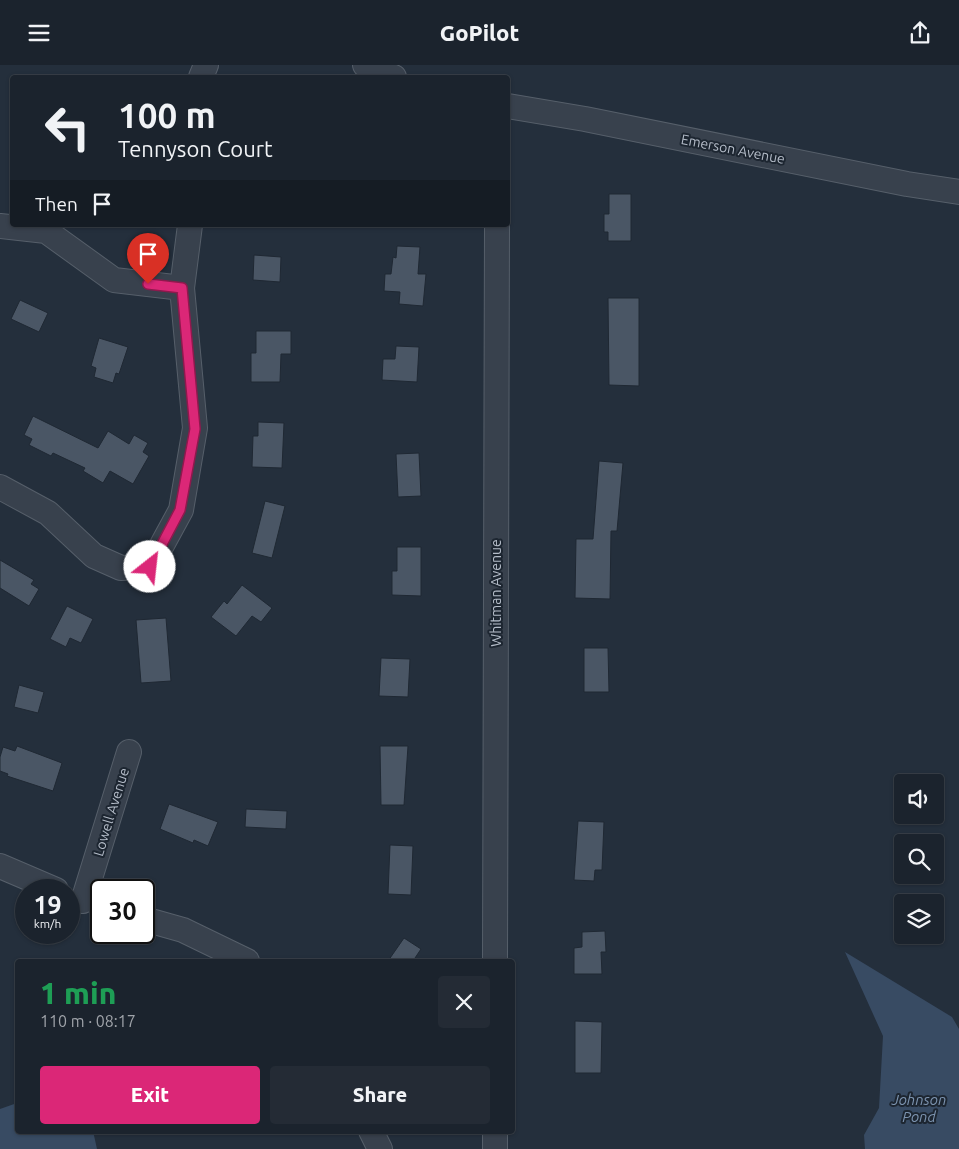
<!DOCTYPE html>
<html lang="en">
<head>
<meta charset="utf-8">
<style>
  :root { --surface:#1b232d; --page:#242b35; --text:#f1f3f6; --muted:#a0a4aa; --line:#394049; --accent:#db2777 }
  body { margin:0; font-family:Ubuntu,sans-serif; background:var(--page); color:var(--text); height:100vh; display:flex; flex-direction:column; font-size:19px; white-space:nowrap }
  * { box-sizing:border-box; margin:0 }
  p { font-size:16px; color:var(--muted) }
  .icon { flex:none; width:28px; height:28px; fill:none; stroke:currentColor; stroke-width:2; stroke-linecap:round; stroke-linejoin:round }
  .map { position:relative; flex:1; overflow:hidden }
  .drawer { position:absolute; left:15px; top:894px; width:500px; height:175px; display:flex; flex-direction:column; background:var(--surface); border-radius:5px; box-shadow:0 1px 4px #0004,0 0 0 1px var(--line) }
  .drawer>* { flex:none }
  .hud { position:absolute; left:10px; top:10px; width:500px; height:152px; border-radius:5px; box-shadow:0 1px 4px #0004,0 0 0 1px var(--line); background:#1b232d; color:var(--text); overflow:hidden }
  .fabs { position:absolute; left:894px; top:709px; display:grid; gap:10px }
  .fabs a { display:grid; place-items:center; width:50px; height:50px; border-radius:5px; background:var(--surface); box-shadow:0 1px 4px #0004,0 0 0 1px var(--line); font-size:25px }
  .speed { position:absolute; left:15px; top:814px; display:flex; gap:10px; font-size:25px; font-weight:700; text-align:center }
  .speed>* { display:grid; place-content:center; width:65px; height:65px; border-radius:50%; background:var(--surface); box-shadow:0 1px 4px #0004,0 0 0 1px var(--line); line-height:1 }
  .speed small { font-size:12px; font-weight:400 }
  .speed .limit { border:2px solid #111; border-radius:8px; background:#fff; color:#111 }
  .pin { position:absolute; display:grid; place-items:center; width:42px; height:42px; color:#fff; margin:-51px -21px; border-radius:50% 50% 50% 0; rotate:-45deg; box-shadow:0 0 5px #0007 }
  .pin .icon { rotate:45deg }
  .me { position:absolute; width:55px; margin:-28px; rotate:29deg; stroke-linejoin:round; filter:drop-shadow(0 0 4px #0008) }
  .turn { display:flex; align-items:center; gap:18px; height:105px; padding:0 25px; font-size:22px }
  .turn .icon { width:65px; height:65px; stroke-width:2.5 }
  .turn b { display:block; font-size:35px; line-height:42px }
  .then { display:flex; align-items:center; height:48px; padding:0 25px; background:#0003; gap:10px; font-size:19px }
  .round { display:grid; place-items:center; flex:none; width:52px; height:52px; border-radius:5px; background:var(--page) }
  .head { display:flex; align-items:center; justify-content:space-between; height:85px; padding:0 25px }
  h1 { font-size:30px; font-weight:800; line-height:38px; color:#1e9e55 }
  .action { display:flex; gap:10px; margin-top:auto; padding:10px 25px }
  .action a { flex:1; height:58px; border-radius:5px; background:var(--accent); color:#fff; font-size:20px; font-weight:800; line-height:58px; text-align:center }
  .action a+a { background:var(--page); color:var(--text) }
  header { display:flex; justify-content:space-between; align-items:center; height:65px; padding:0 25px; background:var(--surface); font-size:22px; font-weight:800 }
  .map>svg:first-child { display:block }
  .water { fill:#384b63 }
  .building { fill:#4a5665; stroke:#1f2833 }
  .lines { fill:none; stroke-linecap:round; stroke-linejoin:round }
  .street-casing { stroke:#565f6a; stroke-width:26 }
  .street { stroke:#38414d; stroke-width:24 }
  .route-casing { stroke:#8e194d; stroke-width:12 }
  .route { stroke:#db2777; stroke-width:9 }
  .labels { text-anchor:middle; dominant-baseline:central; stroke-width:4; stroke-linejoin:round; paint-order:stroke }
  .street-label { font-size:14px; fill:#b4bcc8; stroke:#1d2631 }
  .water-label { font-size:15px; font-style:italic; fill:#7c93af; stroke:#1d2631 }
</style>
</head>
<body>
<header><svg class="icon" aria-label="menu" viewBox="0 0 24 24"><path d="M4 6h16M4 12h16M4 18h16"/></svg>GoPilot<svg class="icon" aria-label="share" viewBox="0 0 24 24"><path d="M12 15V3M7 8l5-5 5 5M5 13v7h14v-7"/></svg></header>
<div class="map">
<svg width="959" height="1084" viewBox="0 0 959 1084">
  <rect width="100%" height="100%" fill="#242f3c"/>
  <!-- water -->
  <path class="water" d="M 845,887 L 952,952 L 959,964 L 959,1084 L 865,1084 L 864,1070 L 879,1043 L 883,971 Z
    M 17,1038 L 18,1066 L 93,1066 L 97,1084 L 0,1084 L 0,1044 Z"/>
  <!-- building -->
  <path class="building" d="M 609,129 L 631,129 L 631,176 L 608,176 L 608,167 L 604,167 L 604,149 L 609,149 Z
    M 397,181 L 420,182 L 418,209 L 426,209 L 423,241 L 399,239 L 400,227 L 384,226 L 385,209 L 391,209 L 393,192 L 396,193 Z
    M 254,190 L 281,192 L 280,217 L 253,215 Z
    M 608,233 L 639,233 L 639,321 L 609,320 Z
    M 20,235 L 48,248 L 39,267 L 11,254 Z
    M 256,266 L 291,266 L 291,289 L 281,289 L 280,317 L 251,317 L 251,288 L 256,288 Z
    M 99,273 L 128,282 L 119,309 L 116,308 L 113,318 L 94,312 L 96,303 L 91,301 Z
    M 396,281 L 419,282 L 417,317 L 382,315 L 383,294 L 395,294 Z
    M 33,351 L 98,383 L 108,366 L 129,379 L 134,370 L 148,378 L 143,387 L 149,391 L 133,419 L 110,406 L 103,418 L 83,406 L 85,403 L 53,388 L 51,391 L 29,380 L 32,374 L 24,370 Z
    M 258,357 L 284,358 L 282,403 L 252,402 L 253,371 L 258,371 Z
    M 419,388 L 421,431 L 398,432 L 396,389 Z
    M 599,396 L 623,398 L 617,466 L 611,466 L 610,534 L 575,533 L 576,474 L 593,474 Z
    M 265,436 L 285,441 L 272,493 L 252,488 Z
    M 397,482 L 421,482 L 421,531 L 392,530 L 392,506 L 397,506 Z
    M 0,495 L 34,515 L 31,519 L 39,524 L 29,541 L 0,523 Z
    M 242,520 L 272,543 L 261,557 L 252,551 L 236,571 L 211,552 L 224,536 L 227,539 Z
    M 67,541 L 93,554 L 81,578 L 70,573 L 66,582 L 50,574 Z
    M 166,553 L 171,616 L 141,618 L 136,555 Z
    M 584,583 L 608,583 L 609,627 L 584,627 Z
    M 381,593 L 410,594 L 408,632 L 379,631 Z
    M 19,620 L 44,627 L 38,648 L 14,642 Z
    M 17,681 L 62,698 L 53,726 L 7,711 L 8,709 L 0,706 L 0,692 L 3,682 L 15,686 Z
    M 380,681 L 408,681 L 404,740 L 381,740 Z
    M 169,739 L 218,757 L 208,781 L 194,775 L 193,778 L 160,764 Z
    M 246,744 L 287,746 L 286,764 L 245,762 Z
    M 578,756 L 604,757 L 602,805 L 595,805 L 594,816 L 574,815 Z
    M 390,780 L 413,781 L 411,830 L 388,829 Z
    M 605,866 L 606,887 L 601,887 L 602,909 L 574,909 L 574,883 L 582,882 L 582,867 Z
    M 404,873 L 421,884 L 413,896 L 388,896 Z
    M 575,956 L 602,957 L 601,1008 L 575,1008 Z"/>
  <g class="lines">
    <!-- street casing -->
    <g class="street-casing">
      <path id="street" d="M 365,0 L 394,12
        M 201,12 L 206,0
        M 508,41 L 585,54 L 907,119 L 959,127
        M 0,161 L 46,166 L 114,215 L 182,223
        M 0,422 L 48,448 L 94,491 L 121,503 L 150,502 L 181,445 L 195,363 L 182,223 L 190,160
        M 0,801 L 56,825
        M 83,836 L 129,687
        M 144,854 L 183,865 L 247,896
        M 495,896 L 497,160
        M 371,1066 L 380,1084
        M 495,1084 L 495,1066"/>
    </g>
    <!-- street -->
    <use href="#street" class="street"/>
  </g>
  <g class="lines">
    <!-- route casing -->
    <g class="route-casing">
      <path id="route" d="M 148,219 L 182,223 L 195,364 L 180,445 L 150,502"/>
    </g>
    <!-- route -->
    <use href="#route" class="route"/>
  </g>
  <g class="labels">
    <!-- street labels -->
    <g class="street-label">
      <text transform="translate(733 84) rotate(11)">Emerson Avenue</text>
      <text transform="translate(496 528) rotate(-90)">Whitman Avenue</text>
      <text transform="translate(111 747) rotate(-73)">Lowell Avenue</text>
    </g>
    <!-- water labels -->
    <g class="water-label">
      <text x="919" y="1034">Johnson<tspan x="919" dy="17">Pond</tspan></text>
    </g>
  </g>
</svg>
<div class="fabs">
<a><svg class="icon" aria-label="sound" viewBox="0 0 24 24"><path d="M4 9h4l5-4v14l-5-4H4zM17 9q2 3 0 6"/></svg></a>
<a><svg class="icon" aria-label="search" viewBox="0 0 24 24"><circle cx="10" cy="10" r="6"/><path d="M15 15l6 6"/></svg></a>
<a><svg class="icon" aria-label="layers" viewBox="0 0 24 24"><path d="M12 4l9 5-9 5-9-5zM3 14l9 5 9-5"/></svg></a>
</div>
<div class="speed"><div>19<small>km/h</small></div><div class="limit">30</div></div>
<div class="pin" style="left:148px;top:219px;background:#d93025"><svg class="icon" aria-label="arrive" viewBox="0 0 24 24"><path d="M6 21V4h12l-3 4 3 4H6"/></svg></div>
<svg class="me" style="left:150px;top:502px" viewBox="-20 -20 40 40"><circle r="19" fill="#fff"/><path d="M0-13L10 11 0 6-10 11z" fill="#db2777"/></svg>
<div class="hud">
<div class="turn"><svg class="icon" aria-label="left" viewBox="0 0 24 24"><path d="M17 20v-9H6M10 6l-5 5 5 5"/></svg><div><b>100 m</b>Tennyson Court</div></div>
<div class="then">Then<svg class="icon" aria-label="arrive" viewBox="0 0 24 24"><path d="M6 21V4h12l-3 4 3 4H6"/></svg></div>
</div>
<section class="drawer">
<div class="head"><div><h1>1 min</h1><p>110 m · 08:17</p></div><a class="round"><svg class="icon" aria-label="close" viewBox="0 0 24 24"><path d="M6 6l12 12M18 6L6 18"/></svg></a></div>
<div class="action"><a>Exit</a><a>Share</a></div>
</section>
</div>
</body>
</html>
